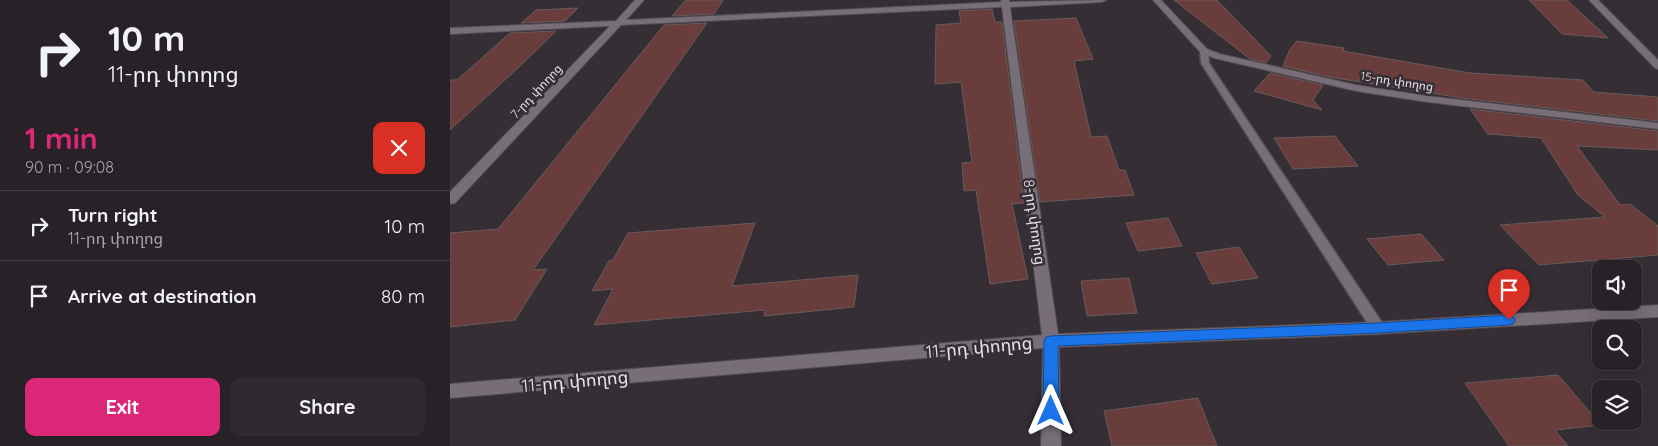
<!DOCTYPE html>
<html lang="en">
<head>
<meta charset="utf-8">
<style>
  :root { --surface:#282228; --page:#302a30; --text:#f1f3f6; --muted:#a5a4a8; --line:#443f45; --accent:#db2777 }
  body { margin:0; font-family:Quicksand,"Noto Sans Armenian",sans-serif; background:var(--page); color:var(--text); height:100vh; display:flex; flex-direction:column; font-size:19px; white-space:nowrap }
  * { box-sizing:border-box; margin:0 }
  p { font-size:16px; color:var(--muted) }
  .icon { flex:none; width:28px; height:28px; fill:none; stroke:currentColor; stroke-width:2; stroke-linecap:round; stroke-linejoin:round }
  .map { position:relative; flex:1; overflow:hidden }
  .panel { display:flex; flex-direction:column; background:var(--surface); width:450px }
  .panel>* { flex:none }
  .top-card { background:#282228; color:var(--text); overflow:hidden }
  .fabs { position:absolute; left:1142px; top:260px; display:grid; gap:10px }
  .fabs a { display:grid; place-items:center; width:50px; height:50px; border-radius:10px; background:var(--surface); box-shadow:0 5px 20px #0002,0 0 0 1px var(--line); font-size:25px }
  .pin { position:absolute; display:grid; place-items:center; width:42px; height:42px; color:#fff; margin:-51px -21px; border-radius:50% 50% 50% 0; rotate:-45deg; box-shadow:0 0 5px #0007 }
  .pin .icon { rotate:45deg }
  .me { position:absolute; width:55px; margin:-28px; rotate:0deg; stroke-linejoin:round; filter:drop-shadow(0 0 4px #0008) }
  .turn { display:flex; align-items:center; gap:18px; height:105px; padding:0 25px; font-size:22px }
  .turn .icon { width:65px; height:65px; stroke-width:2.5 }
  .turn b { display:block; font-size:35px; line-height:42px }
  .round { display:grid; place-items:center; flex:none; width:52px; height:52px; border-radius:10px; background:var(--page) }
  .overview { display:flex; align-items:center; justify-content:space-between; height:85px; padding:0 25px }
  h1 { font-size:30px; font-weight:700; line-height:38px; color:var(--accent) }
  .cta { display:flex; gap:10px; margin-top:auto; padding:10px 25px }
  .cta a { flex:1; height:58px; border-radius:10px; background:var(--accent); color:#fff; font-size:20px; font-weight:700; line-height:58px; text-align:center }
  .cta a+a { background:var(--page); color:var(--text) }
  ul { padding:0; list-style:none }
  li { display:flex; align-items:center; gap:15px; height:70px; padding:0 25px; border-top:1px solid var(--line) }
  li div { flex:1 }
  li b { display:block; font-size:19px }
  li em { font-style:normal }
  main { display:flex; flex:1; min-height:0 }
  .map>svg:first-child { display:block }
  .building { fill:#693d3c; stroke:#695b5a }
  .lines { fill:none; stroke-linecap:round; stroke-linejoin:round }
  .service-casing { stroke:#524b51; stroke-width:3 }
  .minor-casing { stroke:#524b51; stroke-width:2 }
  .tertiary-casing { stroke:#524b51; stroke-width:2 }
  .service { fill:#786e77; fill-rule:evenodd }
  .minor { fill:#786e77; fill-rule:evenodd }
  .tertiary { fill:#786e77; fill-rule:evenodd }
  .route { fill:#1a73e8; stroke:#114b97 }
  .labels { text-anchor:middle; dominant-baseline:central; stroke-width:5; stroke-linejoin:round; paint-order:stroke }
  .far-street-label { font-size:12px; fill:#e7e1e6; stroke:#362e35 }
  .street-label { font-size:15px; fill:#e7e1e6; stroke:#362e35 }
  .near-street-label { font-size:18px; fill:#e7e1e6; stroke:#362e35 }
</style>
</head>
<body>
<main>
<section class="panel">
<div class="top-card">
<div class="turn"><svg class="icon" aria-label="right" viewBox="0 0 24 24"><path d="M7 20v-9h11M14 6l5 5-5 5"/></svg><div><b>10 m</b>11-րդ փողոց</div></div>
</div>
<div class="overview"><div><h1>1 min</h1><p>90 m · 09:08</p></div><a class="round" style="background:#d93025;color:#fff"><svg class="icon" aria-label="close" viewBox="0 0 24 24"><path d="M6 6l12 12M18 6L6 18"/></svg></a></div>
<ul>
<li><svg class="icon" aria-label="right" viewBox="0 0 24 24"><path d="M7 20v-9h11M14 6l5 5-5 5"/></svg><div><b>Turn right</b><p>11-րդ փողոց</p></div><em>10 m</em></li>
<li><svg class="icon" aria-label="arrive" viewBox="0 0 24 24"><path d="M6 21V4h12l-3 4 3 4H6"/></svg><div><b>Arrive at destination</b></div><em>80 m</em></li>
</ul>
<div class="cta"><a>Exit</a><a>Share</a></div>
</section>
<div class="map">
<svg width="1208" height="446" viewBox="0 0 1208 446">
  <rect width="100%" height="100%" fill="#362e35"/>
  <!-- building -->
  <path class="building" d="M 236,0 L 273,0 L 264,14 L 222,16 Z
    M 724,0 L 767,0 L 821,56 L 816,63 L 800,59 Z
    M 1079,0 L 1117,0 L 1158,38 L 1112,34 Z
    M 128,8 L 115,21 L 71,23 L 86,10 Z
    M 542,9 L 545,22 L 552,22 L 574,203 L 562,204 L 578,279 L 540,284 L 526,190 L 514,191 L 512,163 L 522,162 L 511,82 L 485,84 L 486,25 L 511,23 L 509,11 Z
    M 626,18 L 643,59 L 624,61 L 641,137 L 657,136 L 669,170 L 675,170 L 684,195 L 590,202 L 564,21 Z
    M 257,23 L 83,270 L 97,269 L 65,320 L 0,327 L 0,233 L 48,229 L 214,25 Z
    M 106,31 L 68,68 L 0,130 L 0,80 L 7,80 L 60,33 Z
    M 847,41 L 894,48 L 893,51 L 1020,73 L 1133,80 L 1144,92 L 1208,97 L 1208,121 L 1012,98 L 879,77 L 833,66 L 840,49 Z
    M 820,73 L 873,85 L 863,100 L 872,110 L 804,91 Z
    M 1020,109 L 1208,131 L 1208,150 L 1127,146 L 1170,205 L 1180,204 L 1208,226 L 1208,255 L 1089,265 L 1050,225 L 1155,217 L 1128,195 L 1091,138 L 1038,134 Z
    M 885,136 L 908,166 L 843,169 L 824,138 Z
    M 718,218 L 732,246 L 688,251 L 676,223 Z
    M 305,223 L 282,286 L 408,275 L 404,307 L 314,316 L 315,310 L 144,325 L 163,289 L 142,291 L 159,261 L 163,260 L 178,233 Z
    M 971,234 L 994,260 L 938,265 L 917,239 Z
    M 789,247 L 808,278 L 762,284 L 746,253 Z
    M 679,278 L 687,313 L 637,316 L 631,281 Z
    M 1108,375 L 1151,425 L 1105,430 L 1118,446 L 1059,446 L 1015,383 Z
    M 748,398 L 767,446 L 662,446 L 654,411 Z"/>
  <g class="lines">
    <!-- service casing -->
    <g class="service-casing">
      <path id="service" d="M 754,48 L 758,51 L 759,63 L 933,324 L 935,328 L 933,332 L 928,334 L 923,332 L 751,63 L 750,51 Z"/>
    </g>
    <!-- minor casing -->
    <g class="minor-casing">
      <path id="minor" d="M 185,0 L 194,0 L 176,20 L 551,2 L 551,0 L 559,0 L 559,2 L 656,0 L 652,2 L 560,7 L 608,334 L 928,322 L 1208,305 L 1208,317 L 928,334 L 609,347 L 611,446 L 591,446 L 593,348 L 0,398 L 0,384 L 592,335 L 552,7 L 171,25 L 5,203 L 0,204 L 0,192 L 160,26 L 0,34 L 0,28 L 166,21 Z
        M 703,0 L 711,0 L 757,49 L 770,54 L 906,85 L 977,96 L 1208,123 L 1208,129 L 977,102 L 906,91 L 764,58 L 751,53 Z"/>
    </g>
    <!-- tertiary casing -->
    <g class="tertiary-casing">
      <path id="tertiary" d="M 1139,0 L 1148,0 L 1208,60 L 1208,69 L 1205,68 Z"/>
    </g>
    <!-- service -->
    <use href="#service" class="service"/>
    <!-- minor -->
    <use href="#minor" class="minor"/>
    <!-- tertiary -->
    <use href="#tertiary" class="tertiary"/>
  </g>
  <!-- route -->
  <path class="route" d="M 1059,315 L 1063,317 L 1065,320 L 1063,324 L 1059,325 L 928,333 L 608,346 L 609,411 L 606,416 L 601,417 L 596,416 L 593,411 L 594,341 L 596,337 L 601,336 L 928,323 Z"/>
  <g class="labels">
    <!-- far-street labels -->
    <g class="far-street-label">
      <text transform="translate(947 81) rotate(9)">15-րդ փողոց</text>
      <text transform="translate(86 91) rotate(-47)">7-րդ փողոց</text>
    </g>
    <!-- street labels -->
    <g class="street-label">
      <text transform="translate(585 222) rotate(82)">8-րդ փողոց</text>
    </g>
    <!-- near-street labels -->
    <g class="near-street-label">
      <text transform="translate(529 347) rotate(-5)">11-րդ փողոց</text>
      <text transform="translate(125 381) rotate(-5)">11-րդ փողոց</text>
    </g>
  </g>
</svg>
<div class="fabs">
<a><svg class="icon" aria-label="sound" viewBox="0 0 24 24"><path d="M4 9h4l5-4v14l-5-4H4zM17 9q2 3 0 6"/></svg></a>
<a><svg class="icon" aria-label="search" viewBox="0 0 24 24"><circle cx="10" cy="10" r="6"/><path d="M15 15l6 6"/></svg></a>
<a><svg class="icon" aria-label="layers" viewBox="0 0 24 24"><path d="M12 4l9 5-9 5-9-5zM3 14l9 5 9-5"/></svg></a>
</div>
<div class="pin" style="left:1059px;top:320px;background:#d93025"><svg class="icon" aria-label="arrive" viewBox="0 0 24 24"><path d="M6 21V4h12l-3 4 3 4H6"/></svg></div>
<svg class="me" style="left:601px;top:411px" viewBox="-20 -20 40 40"><path d="M0-17L14 15 0 8-14 15z" fill="#1a73e8" stroke="#fff" stroke-width="4"/></svg>
</div>
</main>
</body>
</html>
